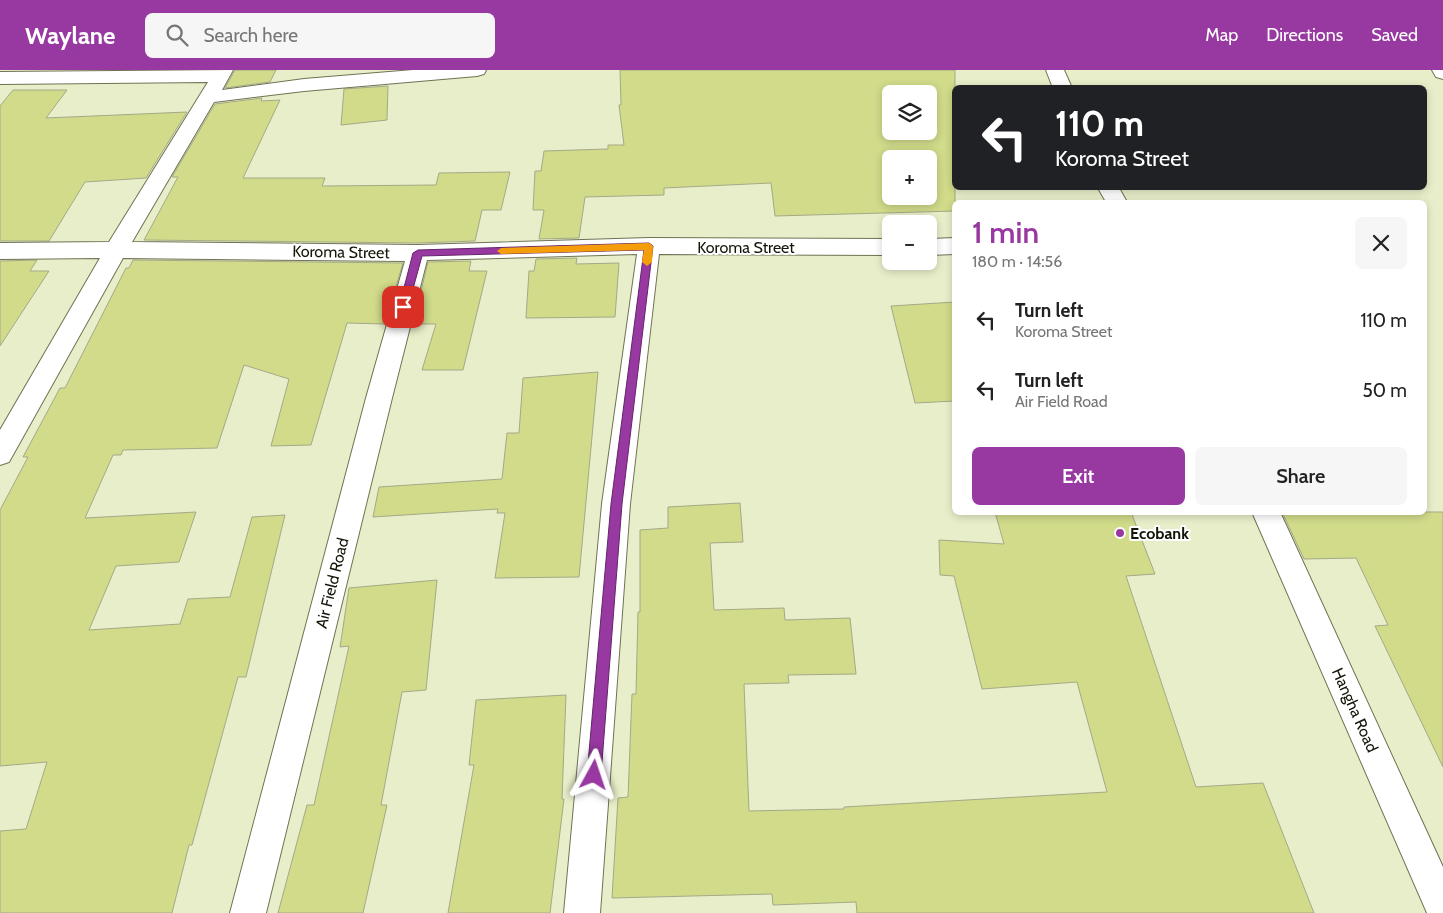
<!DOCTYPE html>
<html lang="en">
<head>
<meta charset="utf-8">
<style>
  :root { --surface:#fff; --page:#f6f6f6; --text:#222; --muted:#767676; --accent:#9839a1 }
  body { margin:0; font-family:Cabin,sans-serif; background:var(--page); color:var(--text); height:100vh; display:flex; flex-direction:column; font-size:19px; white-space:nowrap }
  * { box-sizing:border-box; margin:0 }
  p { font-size:16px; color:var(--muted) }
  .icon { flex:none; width:28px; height:28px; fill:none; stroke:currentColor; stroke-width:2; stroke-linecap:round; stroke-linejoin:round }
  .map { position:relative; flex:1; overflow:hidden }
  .sheet { position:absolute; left:952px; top:130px; width:475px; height:315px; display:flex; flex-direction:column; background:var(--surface); border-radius:8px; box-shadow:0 2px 8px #0003 }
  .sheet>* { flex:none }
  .guide { position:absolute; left:952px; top:15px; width:475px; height:105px; border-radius:8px; box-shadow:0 2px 8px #0003; background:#202124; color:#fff; overflow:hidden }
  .fabs { position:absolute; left:882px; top:15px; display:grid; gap:10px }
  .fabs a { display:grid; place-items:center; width:55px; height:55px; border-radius:8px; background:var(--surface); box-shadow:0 2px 8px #0003; font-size:25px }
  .pin { position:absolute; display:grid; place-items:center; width:42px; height:42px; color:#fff; margin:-21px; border-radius:10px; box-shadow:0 2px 8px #0006 }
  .me { position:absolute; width:55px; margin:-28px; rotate:5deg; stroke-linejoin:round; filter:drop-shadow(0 0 4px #0008) }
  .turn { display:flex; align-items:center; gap:18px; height:105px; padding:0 20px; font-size:22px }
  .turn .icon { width:65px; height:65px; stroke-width:2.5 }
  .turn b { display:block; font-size:35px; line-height:42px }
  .round { display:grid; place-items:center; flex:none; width:52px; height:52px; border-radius:8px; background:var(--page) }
  .summary { display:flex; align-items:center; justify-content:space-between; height:85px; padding:0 20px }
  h1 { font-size:30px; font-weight:600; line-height:38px; color:var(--accent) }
  .primary-button { display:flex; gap:10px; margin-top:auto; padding:10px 20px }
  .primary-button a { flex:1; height:58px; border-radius:8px; background:var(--accent); color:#fff; font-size:20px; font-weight:600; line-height:58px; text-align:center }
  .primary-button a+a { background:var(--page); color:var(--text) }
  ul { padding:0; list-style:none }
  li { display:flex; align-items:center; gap:15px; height:70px; padding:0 20px }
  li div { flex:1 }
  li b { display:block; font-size:19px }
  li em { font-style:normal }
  header { display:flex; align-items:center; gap:30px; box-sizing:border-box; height:70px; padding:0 25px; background:var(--accent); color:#fff }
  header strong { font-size:24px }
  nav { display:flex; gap:28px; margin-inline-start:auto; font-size:18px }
  .search { width:350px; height:45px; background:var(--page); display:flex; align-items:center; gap:12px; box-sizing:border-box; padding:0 18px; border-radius:8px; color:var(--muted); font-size:19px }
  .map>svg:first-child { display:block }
  .building { fill:#d1db8a; stroke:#a4a987; fill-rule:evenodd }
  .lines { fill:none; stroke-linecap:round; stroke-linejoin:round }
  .minor-casing { stroke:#6f7353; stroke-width:2 }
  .highway-casing { stroke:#6f7353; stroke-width:2 }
  .minor { fill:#fff; fill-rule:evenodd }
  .highway { fill:#fff; fill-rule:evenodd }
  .route { fill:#9839a1; stroke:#632569 }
  .slow { fill:#f59e0b }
  .poi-dot { fill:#9839a1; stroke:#fff; stroke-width:2 }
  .labels { text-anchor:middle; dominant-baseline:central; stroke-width:4; stroke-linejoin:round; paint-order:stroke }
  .street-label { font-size:16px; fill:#151609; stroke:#fff }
  .poi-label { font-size:16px; font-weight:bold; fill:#151609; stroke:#fff; text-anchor:start }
</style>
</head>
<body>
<header>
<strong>Waylane</strong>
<div class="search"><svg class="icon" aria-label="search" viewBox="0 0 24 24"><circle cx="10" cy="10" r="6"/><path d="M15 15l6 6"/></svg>Search here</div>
<nav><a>Map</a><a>Directions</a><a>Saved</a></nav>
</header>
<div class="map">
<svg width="1443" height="843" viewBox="0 0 1443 843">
  <rect width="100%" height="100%" fill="#e9eeca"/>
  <!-- building -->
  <path class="building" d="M 235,0 L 276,0 L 270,12 L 225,18 Z
    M 620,0 L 955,0 L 955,141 L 775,146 L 771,113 L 664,118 L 664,125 L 585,127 L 579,168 L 539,169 L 544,140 L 533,140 L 535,101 L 541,101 L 544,81 L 608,79 L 608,75 L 624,75 L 619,35 L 621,35 ZM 891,24 L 929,24 L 929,61 L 891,61 ZM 891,89 L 929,89 L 929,126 L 891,126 Z
    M 388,16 L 387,50 L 341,55 L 344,19 Z
    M 13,20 L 67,20 L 46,48 L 187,42 L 146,108 L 85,112 L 49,171 L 0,171 L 0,36 Z
    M 262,28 L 261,31 L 280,30 L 243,108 L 325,108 L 322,116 L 436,115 L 439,103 L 510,102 L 501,140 L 482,140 L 475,171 L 418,173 L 144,170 L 178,107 L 172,107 L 215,34 Z
    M 577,188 L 576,194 L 619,193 L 615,247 L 526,248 L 529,201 L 534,201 L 536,189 Z
    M 37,190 L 30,201 L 49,201 L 0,276 L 0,191 Z
    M 133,190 L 403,193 L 385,254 L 347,253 L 311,375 L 271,376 L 289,309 L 244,295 L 217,378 L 123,380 L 121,385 L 113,385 L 85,448 L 196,442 L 179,492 L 116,496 L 89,560 L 180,554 L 188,529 L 230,527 L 252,447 L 285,445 L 246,607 L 238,607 L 192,775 L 189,775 L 172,843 L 0,843 L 0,761 L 26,759 L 47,692 L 0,696 L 0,440 L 28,387 L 23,387 L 60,318 L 65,318 L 126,198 L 129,198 Z
    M 471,191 L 469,201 L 487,201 L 463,300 L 422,300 L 436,254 L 413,254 L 428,192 Z
    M 955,232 L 955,331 L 915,333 L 891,236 Z
    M 598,302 L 579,507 L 495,508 L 505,443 L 497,443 L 498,439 L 373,447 L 379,417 L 502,409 L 507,363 L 519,363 L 523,308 Z
    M 740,433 L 743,472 L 710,473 L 714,540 L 784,538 L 785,550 L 850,548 L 856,604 L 788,605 L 789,613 L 744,614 L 749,741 L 844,739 L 844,737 L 1107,722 L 1077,612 L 982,619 L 954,506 L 940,505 L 939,470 L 1004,474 L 995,442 L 1131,442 L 1155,504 L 1126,506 L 1196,717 L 1263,713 L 1314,843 L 857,843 L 856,832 L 773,835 L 772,824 L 612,828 L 618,728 L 628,727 L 632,624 L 636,624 L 638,542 L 640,542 L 640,460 L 668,458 L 668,437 Z
    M 1282,442 L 1443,442 L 1443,697 L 1375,556 L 1388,555 L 1356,488 L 1304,489 Z
    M 437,510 L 426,620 L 402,622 L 381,735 L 387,735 L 363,843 L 278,843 L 307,735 L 314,735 L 349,576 L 340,577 L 349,518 Z
    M 566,625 L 562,729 L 564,729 L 550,843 L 448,843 L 474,695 L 469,695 L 476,630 Z"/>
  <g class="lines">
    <!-- minor casing -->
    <g class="minor-casing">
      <path id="minor" d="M 233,0 L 222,20 L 304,9 L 413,0 L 486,0 L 484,4 L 477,6 L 304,21 L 214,32 L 132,172 L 418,175 L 649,168 L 891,169 L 891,185 L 659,184 L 630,434 L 600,843 L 564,843 L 602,434 L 637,184 L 427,190 L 392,328 L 266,843 L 230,843 L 366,328 L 405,191 L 123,188 L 9,392 L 0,395 L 0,360 L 100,188 L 0,189 L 0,173 L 109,172 L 208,12 L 0,14 L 0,2 Z
        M 1432,0 L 1443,0 L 1443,9 L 1436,7 Z
        M 955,168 L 955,184 L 929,185 L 929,169 Z"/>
    </g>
    <!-- highway casing -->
    <g class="highway-casing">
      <path id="highway" d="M 1046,0 L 1064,0 L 1072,18 L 1053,18 Z
        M 1098,118 L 1119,118 L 1127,132 L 1106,132 Z
        M 1252,442 L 1280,442 L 1443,797 L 1443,843 L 1427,843 Z"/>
    </g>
    <!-- minor -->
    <use href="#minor" class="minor"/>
    <!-- highway -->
    <use href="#highway" class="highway"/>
  </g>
  <!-- route -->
  <path class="route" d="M 649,173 L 653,176 L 622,434 L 601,705 L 599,710 L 594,712 L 589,710 L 587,705 L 611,434 L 644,180 L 422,186 L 408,237 L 403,241 L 399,237 L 413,183 L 418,180 Z"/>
  <!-- slow -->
  <path class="slow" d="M 649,173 L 653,176 L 652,192 L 647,196 L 642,192 L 644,180 L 501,184 L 497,181 L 501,178 Z"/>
  <!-- markers -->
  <circle class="poi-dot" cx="1120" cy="463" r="5"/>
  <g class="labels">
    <!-- street labels -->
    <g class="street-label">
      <text x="746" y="177">Koroma Street</text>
      <text transform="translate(341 182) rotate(1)">Koroma Street</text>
      <text transform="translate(332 513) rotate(-76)">Air Field Road</text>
      <text transform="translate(1355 640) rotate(66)">Hangha Road</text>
    </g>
    <!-- poi labels -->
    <g class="poi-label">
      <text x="1130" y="463">Ecobank</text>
    </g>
  </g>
</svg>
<div class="fabs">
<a><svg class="icon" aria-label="layers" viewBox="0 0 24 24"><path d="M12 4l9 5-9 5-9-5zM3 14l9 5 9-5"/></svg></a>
<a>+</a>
<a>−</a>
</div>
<div class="pin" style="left:403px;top:237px;background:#d93025"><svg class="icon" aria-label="arrive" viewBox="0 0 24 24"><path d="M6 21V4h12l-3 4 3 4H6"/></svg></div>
<svg class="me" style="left:594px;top:705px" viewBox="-20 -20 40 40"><path d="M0-17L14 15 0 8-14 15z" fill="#9839a1" stroke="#fff" stroke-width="4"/></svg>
<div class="guide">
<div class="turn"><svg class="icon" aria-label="left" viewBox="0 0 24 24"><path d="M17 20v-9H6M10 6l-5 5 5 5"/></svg><div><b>110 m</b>Koroma Street</div></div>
</div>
<section class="sheet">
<div class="summary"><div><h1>1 min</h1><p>180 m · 14:56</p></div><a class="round"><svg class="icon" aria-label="close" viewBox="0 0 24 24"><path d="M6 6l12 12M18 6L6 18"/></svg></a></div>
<ul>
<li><svg class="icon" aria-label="left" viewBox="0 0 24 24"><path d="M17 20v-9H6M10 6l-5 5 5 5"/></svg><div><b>Turn left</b><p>Koroma Street</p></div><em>110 m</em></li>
<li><svg class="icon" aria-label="left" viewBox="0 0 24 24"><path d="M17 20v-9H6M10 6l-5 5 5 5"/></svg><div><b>Turn left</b><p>Air Field Road</p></div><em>50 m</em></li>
</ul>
<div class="primary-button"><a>Exit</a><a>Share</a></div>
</section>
</div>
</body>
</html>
